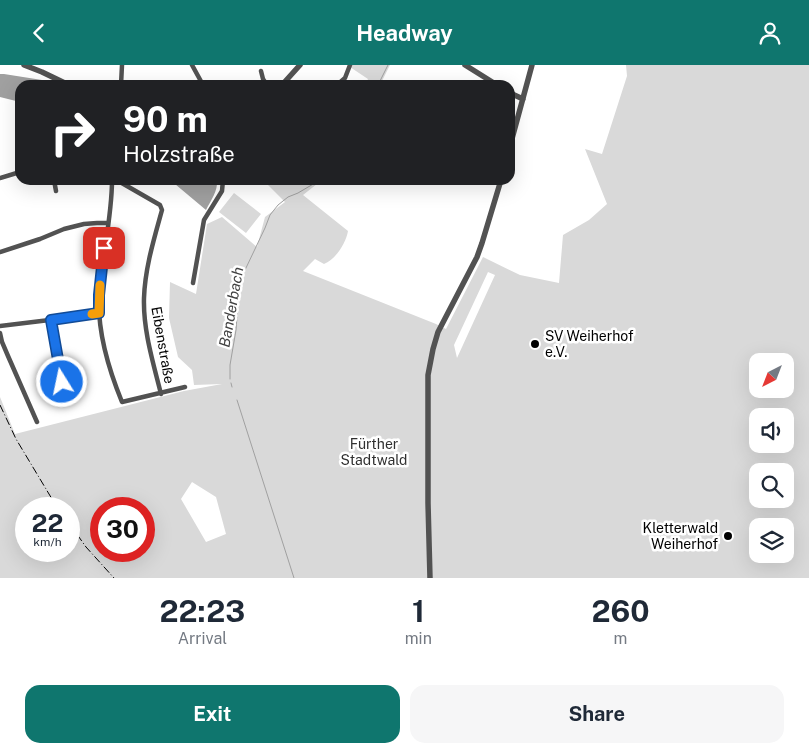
<!DOCTYPE html>
<html lang="en">
<head>
<meta charset="utf-8">
<style>
  :root { --surface:#fff; --page:#f6f6f7; --text:#1f2937; --muted:#747a83; --accent:#0f766e }
  body { margin:0; font-family:"Public Sans",sans-serif; background:var(--page); color:var(--text); height:100vh; display:flex; flex-direction:column; font-size:19px; white-space:nowrap }
  * { box-sizing:border-box; margin:0 }
  p { font-size:16px; color:var(--muted) }
  .icon { flex:none; width:28px; height:28px; fill:none; stroke:currentColor; stroke-width:2; stroke-linecap:round; stroke-linejoin:round }
  .map { position:relative; height:513px; overflow:hidden }
  .drawer { display:flex; flex-direction:column; background:var(--surface); flex:1 }
  .drawer>* { flex:none }
  .top-card { position:absolute; left:15px; top:15px; width:500px; height:105px; border-radius:15px; box-shadow:0 5px 20px #0002; background:#202124; color:#fff; overflow:hidden }
  .needle { width:32px; rotate:222deg }
  .controls { position:absolute; left:749px; top:288px; display:grid; gap:10px }
  .controls a { display:grid; place-items:center; width:45px; height:45px; border-radius:10px; background:var(--surface); box-shadow:0 5px 20px #0002; font-size:25px }
  .speed { position:absolute; left:15px; top:432px; display:flex; gap:10px; font-size:25px; font-weight:700; text-align:center }
  .speed>* { display:grid; place-content:center; width:65px; height:65px; border-radius:50%; background:var(--surface); box-shadow:0 5px 20px #0002; line-height:1 }
  .speed small { font-size:12px; font-weight:400 }
  .speed .limit { border:8px solid #d22; background:#fff; color:#111 }
  .pin { position:absolute; display:grid; place-items:center; width:42px; height:42px; color:#fff; margin:-21px; border-radius:10px; box-shadow:0 2px 8px #0006 }
  .me { position:absolute; width:55px; margin:-28px; rotate:350deg; stroke-linejoin:round; filter:drop-shadow(0 0 4px #0008) }
  .turn { display:flex; align-items:center; gap:18px; height:105px; padding:0 25px; font-size:22px }
  .turn .icon { width:65px; height:65px; stroke-width:2.5 }
  .turn b { display:block; font-size:35px; line-height:42px }
  .eta { display:flex; justify-content:space-evenly; align-items:center; height:85px; text-align:center }
  .eta b { font-size:30px; font-weight:700; line-height:35px }
  .cta { display:flex; gap:10px; margin-top:auto; padding:10px 25px }
  .cta a { flex:1; height:58px; border-radius:15px; background:var(--accent); color:#fff; font-size:20px; font-weight:700; line-height:58px; text-align:center }
  .cta a+a { background:var(--page); color:var(--text) }
  header { display:flex; justify-content:space-between; align-items:center; height:65px; padding:0 25px; background:var(--accent); color:#fff; font-size:22px; font-weight:700 }
  .map>svg:first-child { display:block }
  .green { fill:#d9d9d9; fill-rule:evenodd }
  .water { fill:#a0a0a0 }
  .lines { fill:none; stroke-linecap:round; stroke-linejoin:round }
  .stream { stroke:#a0a0a0; stroke-width:1 }
  .minor { stroke:#525252; stroke-width:4.5 }
  .tertiary { stroke:#525252; stroke-width:5.5 }
  .rail { stroke:#000; stroke-width:1; stroke-dasharray:8 2.5 1 2.5; stroke-linecap:butt }
  .route-casing { stroke:#114b97; stroke-width:12 }
  .route { stroke:#1a73e8; stroke-width:9 }
  .slow { stroke:#f59e0b; stroke-width:9 }
  .poi-dot { fill:#000; stroke:#fff; stroke-width:2 }
  .labels { text-anchor:middle; dominant-baseline:central; stroke-width:5; stroke-linejoin:round; paint-order:stroke }
  .poi-label { font-size:14px; fill:#000; stroke:#fff; text-anchor:start }
  .street-label { font-size:14px; fill:#000; stroke:#fff }
  .park-label { font-size:14px; fill:#303030; stroke:#fff }
  .water-label { font-size:15px; font-style:italic; fill:#414141; stroke:#fff }
</style>
</head>
<body>
<header><svg class="icon" aria-label="back" viewBox="0 0 24 24"><path d="M15 5l-7 7 7 7"/></svg>Headway<svg class="icon" aria-label="person" viewBox="0 0 24 24"><circle cx="12" cy="8" r="4"/><path d="M4 21q1-7 8-7t8 7"/></svg></header>
<div class="map">
<svg width="809" height="513" viewBox="0 0 809 513">
  <rect width="100%" height="100%" fill="#fff"/>
  <!-- green -->
  <path class="green" d="M 347,0 L 390,0 L 380,20 L 365,20 L 368,14 Z
    M 626,0 L 809,0 L 809,513 L 0,513 L 0,332 L 15,369 L 184,326 L 222,319 L 194,320 L 192,305 L 178,292 L 169,253 L 170,217 L 196,229 L 207,159 L 222,152 L 257,182 L 265,152 L 285,137 L 263,115 L 322,115 L 303,130 L 348,166 C 346,178 336,194 324,199 L 315,194 L 303,206 L 436,259 L 446,264 L 483,192 L 520,210 L 559,218 L 563,170 L 589,155 L 607,139 L 585,84 L 602,89 L 627,11 ZM 488,207 L 495,210 L 457,293 L 454,280 ZM 758,296 L 785,296 L 785,324 L 758,324 ZM 758,351 L 785,351 L 785,379 L 758,379 ZM 758,406 L 785,406 L 785,434 L 758,434 ZM 192,417 L 216,432 L 226,469 L 206,477 L 181,434 ZM 26,444 L 69,444 L 69,486 L 26,486 ZM 101,444 L 144,444 L 144,486 L 101,486 ZM 758,461 L 785,461 L 785,489 L 758,489 Z
    M 234,128 L 261,149 L 246,168 L 219,147 Z"/>
  <!-- water -->
  <path class="water" d="M 0,9 L 4,9 L 42,15 L 41,20 L 20,20 L 20,37 L 0,32 Z
    M 169,115 L 217,115 C 218,126 211,135 206,145 L 175,119 Z"/>
  <g class="lines">
    <!-- stream -->
    <path class="stream" d="M 378,20 L 388,0
      M 230,314 L 230,300 L 236,265 L 238,238 L 241,219 L 245,205 L 265,163 L 270,150 L 278,140 L 288,132 L 298,128 L 320,115
      M 231,318 L 232,322
      M 237,335 L 294,513"/>
    <!-- minor -->
    <path class="minor" d="M 192,0 L 203,20
      M 261,6 L 263,14 L 267,20
      M 121,20 L 122,0
      M 337,20 L 345,13 L 350,0
      M 0,113 L 20,107
      M 54,115 L 56,126
      M 112,115 C 112,153 102,191 99,229 C 97,266 108,303 122,337 L 185,322
      M 113,115 L 120,117 L 160,140 L 162,145 C 154,174 145,203 144,233 C 143,265 153,297 161,329
      M 0,187 L 40,174 L 64,164 L 84,159 L 97,158 L 108,158
      M 193,218 L 204,155 L 222,126 L 223,115
      M 51,255 L 62,317
      M 0,261 L 99,249
      M 0,268 L 2,277 L 8,291 L 37,357"/>
    <!-- tertiary -->
    <path class="tertiary" d="M 24,0 L 42,7 L 69,20
      M 465,0 L 497,20
      M 282,20 L 300,0
      M 510,28 L 523,34
      M 510,81 L 532,0
      M 430,513 L 428,438 L 428,310 L 433,284 L 438,267 L 477,192 L 482,178 L 501,115"/>
    <!-- rail -->
    <path class="rail" d="M 0,340 L 16,374 L 58,444
      M 69,458 L 86,482 L 114,513"/>
  </g>
  <g class="lines">
    <!-- route casing -->
    <g class="route-casing">
      <path id="route" d="M 62,317 L 51,255 L 99,248 L 99,230 L 104,183"/>
    </g>
    <!-- route -->
    <use href="#route" class="route"/>
    <!-- slow -->
    <path class="slow" d="M 92,249 L 99,248 L 100,220"/>
  </g>
  <!-- markers -->
  <g class="poi-dot">
    <circle cx="535" cy="279" r="5"/>
    <circle cx="728" cy="471" r="5"/>
  </g>
  <g class="labels">
    <!-- poi labels -->
    <g class="poi-label">
      <text x="545" y="271">SV Weiherhof<tspan x="545" dy="16">e.V.</tspan></text>
      <text x="718" y="463" text-anchor="end">Kletterwald<tspan x="718" dy="16">Weiherhof</tspan></text>
    </g>
    <!-- street labels -->
    <g class="street-label">
      <text transform="translate(163 280) rotate(80)">Eibenstraße</text>
    </g>
    <!-- park labels -->
    <g class="park-label">
      <text x="374" y="379">Fürther<tspan x="374" dy="16">Stadtwald</tspan></text>
    </g>
    <!-- water labels -->
    <g class="water-label">
      <text transform="translate(231 242) rotate(-80)">Banderbach</text>
    </g>
  </g>
</svg>
<div class="controls">
<a><svg class="needle" viewBox="-14 -14 28 28"><path d="M0-13l5 13h-10z" fill="#e53935"/><path d="M0 13l5-13h-10z" fill="#747a83"/></svg></a>
<a><svg class="icon" aria-label="sound" viewBox="0 0 24 24"><path d="M4 9h4l5-4v14l-5-4H4zM17 9q2 3 0 6"/></svg></a>
<a><svg class="icon" aria-label="search" viewBox="0 0 24 24"><circle cx="10" cy="10" r="6"/><path d="M15 15l6 6"/></svg></a>
<a><svg class="icon" aria-label="layers" viewBox="0 0 24 24"><path d="M12 4l9 5-9 5-9-5zM3 14l9 5 9-5"/></svg></a>
</div>
<div class="speed"><div>22<small>km/h</small></div><div class="limit">30</div></div>
<div class="pin" style="left:104px;top:183px;background:#d93025"><svg class="icon" aria-label="arrive" viewBox="0 0 24 24"><path d="M6 21V4h12l-3 4 3 4H6"/></svg></div>
<svg class="me" style="left:62px;top:317px" viewBox="-20 -20 40 40"><circle r="17" fill="#1a73e8" stroke="#fff" stroke-width="3"/><path d="M0-11L8 9 0 5-8 9z" fill="#fff"/></svg>
<div class="top-card">
<div class="turn"><svg class="icon" aria-label="right" viewBox="0 0 24 24"><path d="M7 20v-9h11M14 6l5 5-5 5"/></svg><div><b>90 m</b>Holzstraße</div></div>
</div>
</div>
<section class="drawer">
<div class="eta">
<div><b>22:23</b><p>Arrival</p></div>
<div><b>1</b><p>min</p></div>
<div><b>260</b><p>m</p></div>
</div>
<div class="cta"><a>Exit</a><a>Share</a></div>
</section>
</body>
</html>
